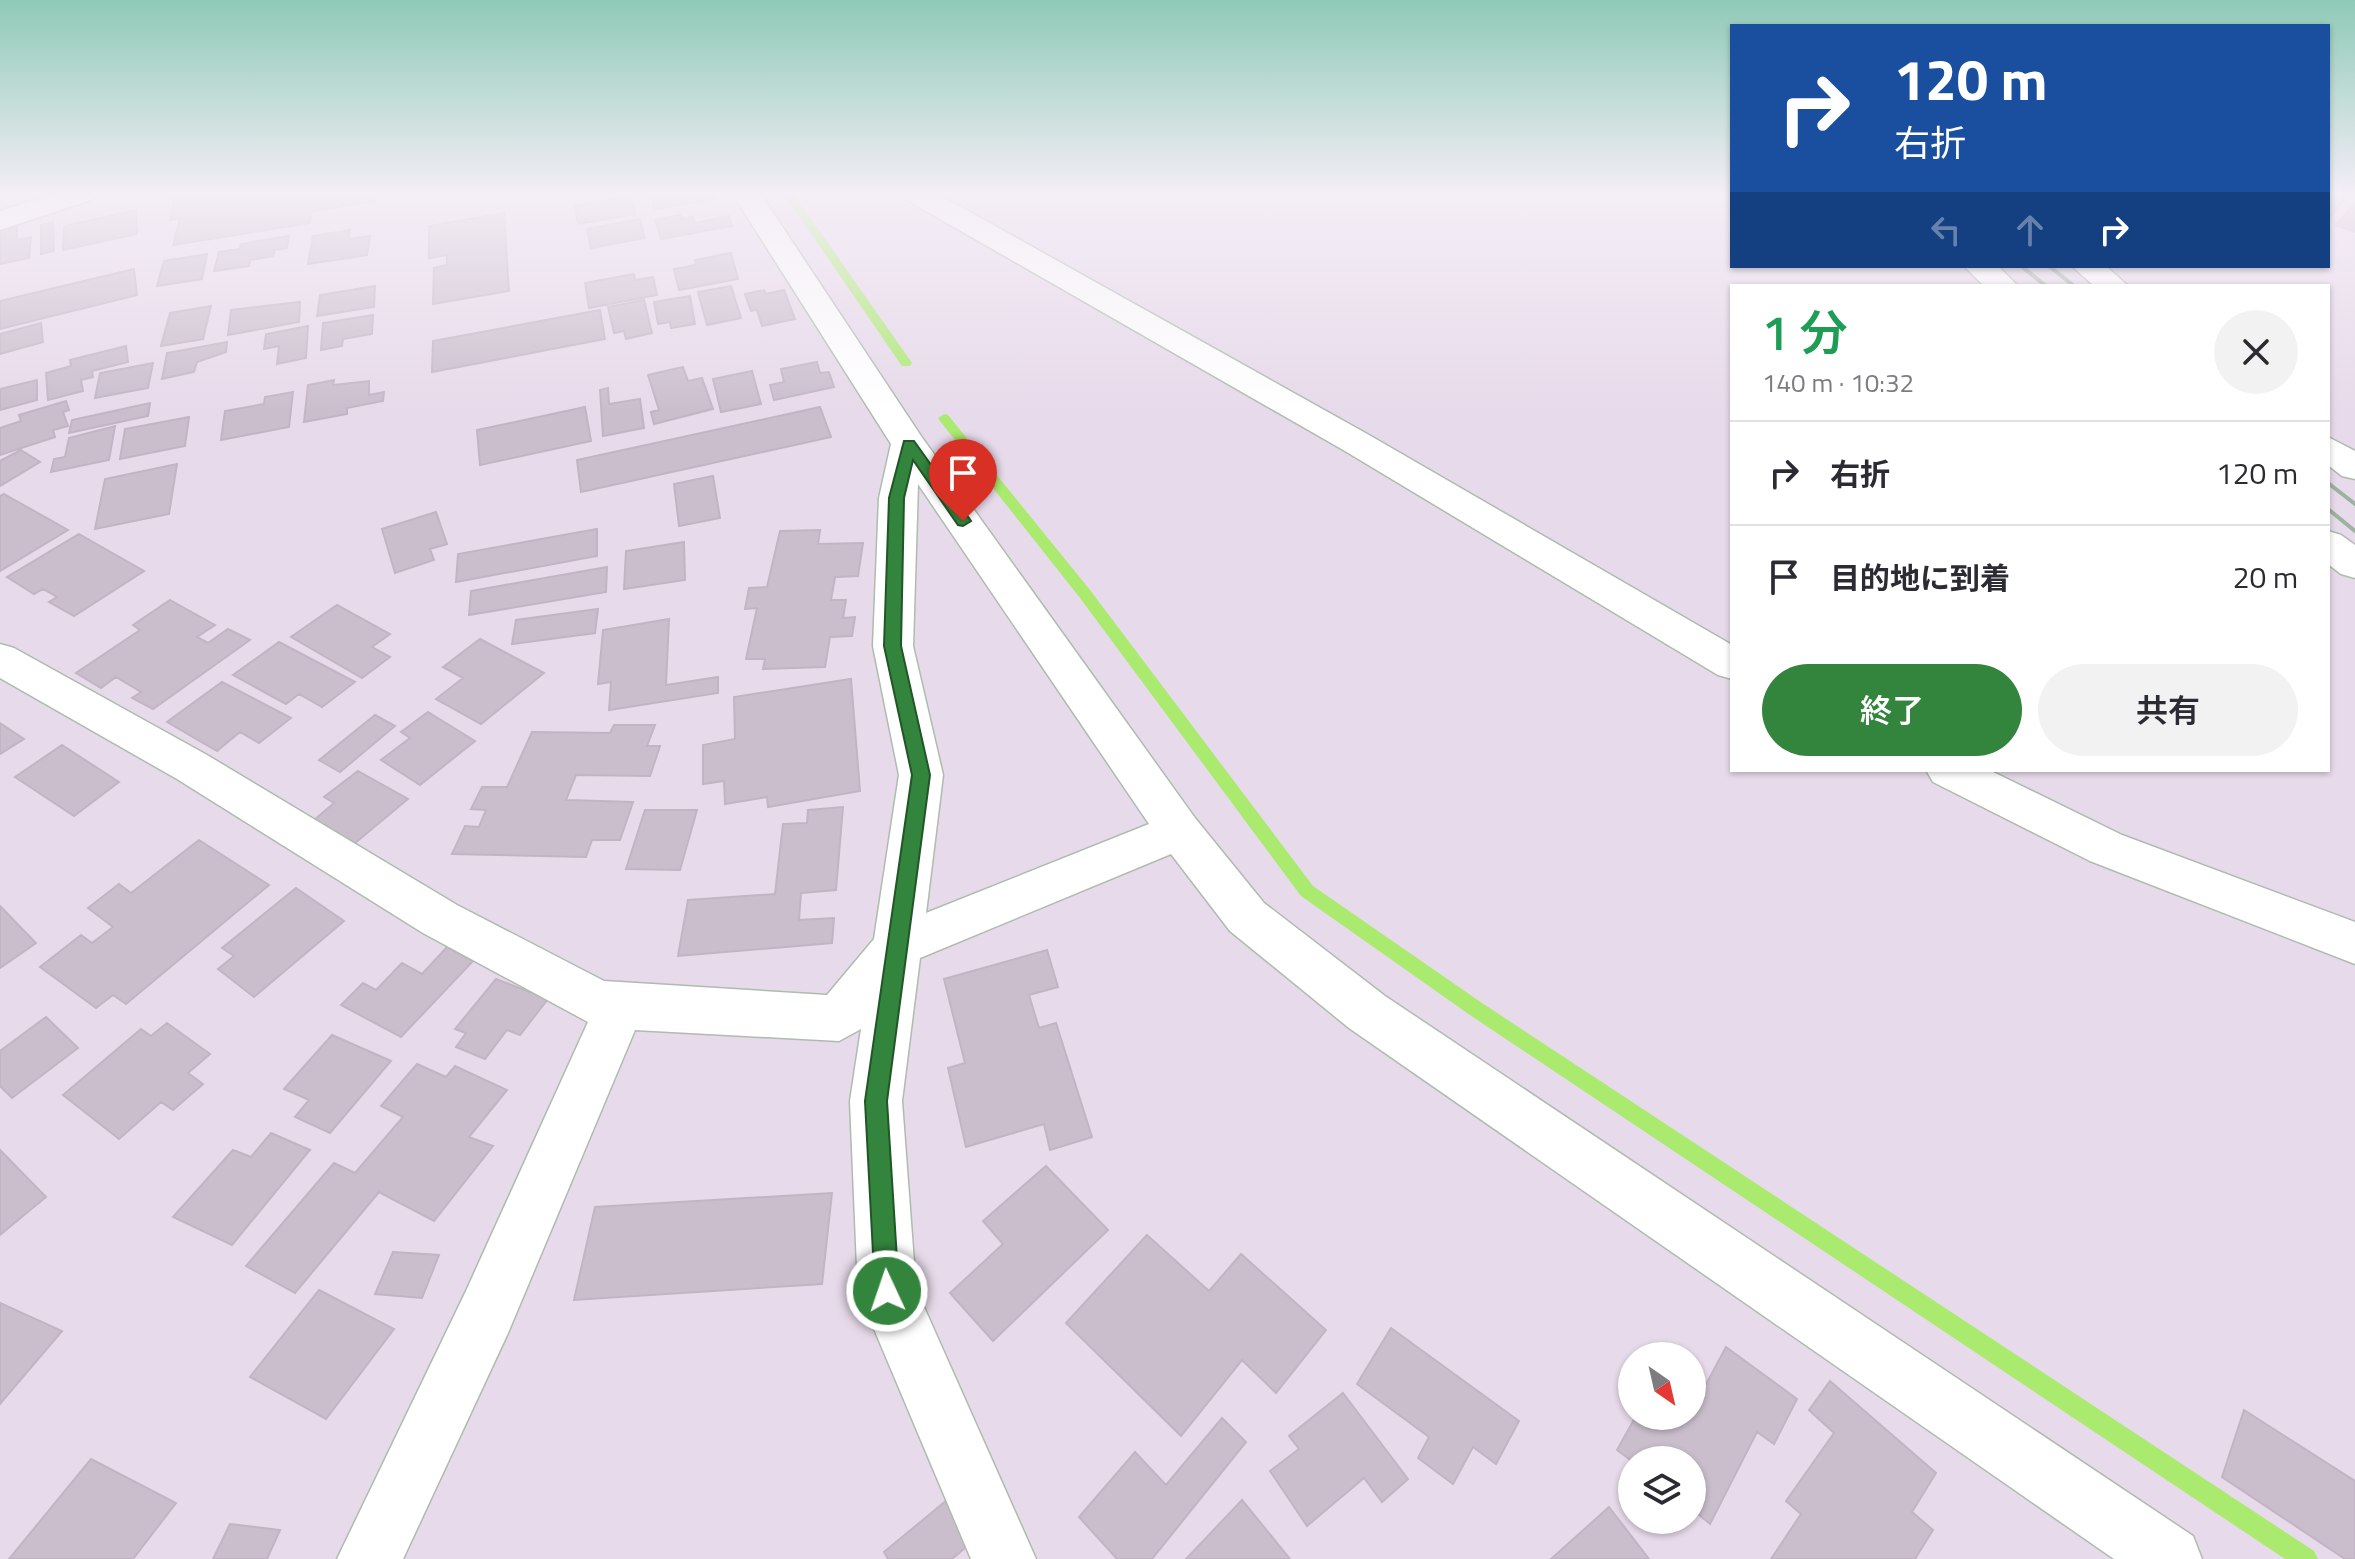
<!DOCTYPE html>
<html lang="ja">
<head>
<meta charset="utf-8">
<style>
  :root { --surface:#fff; --page:#f2f2f3; --text:#2b2b33; --muted:#7c7c81; --line:#e1e1e2; --accent:#33853d }
  body { margin:0; font-family:"Titillium Web","Noto Sans JP",sans-serif; background:var(--page); color:var(--text); height:100vh; display:flex; flex-direction:column; font-size:30px; white-space:nowrap }
  * { box-sizing:border-box; margin:0 }
  p { font-size:26px; color:var(--muted) }
  .icon { flex:none; width:44px; height:44px; fill:none; stroke:currentColor; stroke-width:2; stroke-linecap:round; stroke-linejoin:round }
  .map { position:relative; flex:1; overflow:hidden }
  .side { position:absolute; left:1730px; top:284px; width:600px; height:488px; display:flex; flex-direction:column; background:var(--surface); border-radius:0px; box-shadow:0 2px 6px #0004 }
  .side>* { flex:none }
  .guide { position:absolute; left:1730px; top:24px; width:600px; height:244px; border-radius:0px; box-shadow:0 2px 6px #0004; background:#1a4fa0; color:#fff; overflow:hidden }
  .needle { width:52px; rotate:146deg }
  .fabs { position:absolute; left:1618px; top:1342px; display:grid; gap:16px }
  .fabs a { display:grid; place-items:center; width:88px; height:88px; border-radius:50%; background:var(--surface); box-shadow:0 2px 6px #0004; font-size:40px }
  .pin { position:absolute; display:grid; place-items:center; width:68px; height:68px; color:#fff; margin:-82px -34px; border-radius:50% 50% 50% 0; rotate:-45deg; box-shadow:0 0 8px #0007 }
  .pin .icon { rotate:45deg }
  .me { position:absolute; width:88px; margin:-44px; rotate:357deg; stroke-linejoin:round; filter:drop-shadow(0 0 6px #0008) }
  .turn { display:flex; align-items:center; gap:28px; height:168px; padding:0 32px; font-size:36px }
  .turn .icon { width:104px; height:104px; stroke-width:2.5 }
  .turn b { display:block; font-size:56px; line-height:68px }
  .lanes { display:flex; align-items:center; height:76px; padding:0 32px; background:#0003; justify-content:center; gap:40px; direction:ltr }
  .lanes .off { opacity:.35 }
  .round { display:grid; place-items:center; flex:none; width:84px; height:84px; border-radius:42px; background:var(--page) }
  .overview { display:flex; align-items:center; justify-content:space-between; height:136px; padding:0 32px }
  h1 { font-size:48px; font-weight:600; line-height:60px; color:#1e9e55 }
  .cta { display:flex; gap:16px; margin-top:auto; padding:16px 32px }
  .cta a { flex:1; height:92px; border-radius:48px; background:var(--accent); color:#fff; font-size:32px; font-weight:600; line-height:92px; text-align:center }
  .cta a+a { background:var(--page); color:var(--text) }
  ul { padding:0; list-style:none }
  li { display:flex; align-items:center; gap:24px; height:104px; padding:0 32px; border-top:2px solid var(--line) }
  li div { flex:1 }
  li b { display:block; font-size:30px }
  li em { font-style:normal }
  .map>svg:first-child { display:block }
  .lines { fill:none; stroke-linecap:round; stroke-linejoin:round }
  .stream { fill:#aaea6f; fill-rule:evenodd }
  .building { fill:#cabecc; stroke:#c3b4c5; stroke-width:2 }
  .minor-casing { stroke:#aebcae; stroke-width:3 }
  .tertiary-casing { stroke:#aebcae; stroke-width:3 }
  .minor { fill:#fff; fill-rule:evenodd }
  .tertiary { fill:#fff; fill-rule:evenodd }
  .rail { stroke:#9db29f; stroke-width:4 }
  .route { fill:#33853d; stroke:#215628; stroke-width:2 }
</style>
</head>
<body>
<div class="map">
<svg width="2355" height="1559" viewBox="0 0 2355 1559">
  <rect width="100%" height="100%" fill="#e7daea"/>
  <g class="lines">
    <!-- stream -->
    <path class="stream" d="M 783,193 L 793,193 L 912,363 L 910,366 L 902,366 Z
      M 944,414 L 948,415 L 1090,590 L 1313,886 L 1482,1003 L 2314,1551 L 2318,1559 L 2285,1559 L 1470,1015 L 1301,896 L 1080,598 L 940,421 L 938,418 Z"/>
  </g>
  <!-- building -->
  <path class="building" d="M 176,193 L 376,193 L 375,201 L 312,211 L 310,223 L 173,245 L 180,218 L 170,220 Z
    M 651,193 L 712,193 L 714,199 L 654,209 Z
    M 2328,193 L 2348,193 L 2328,220 Z
    M 631,196 L 635,214 L 578,224 L 575,206 Z
    M 2355,203 L 2355,232 L 2336,225 Z
    M 136,210 L 137,234 L 63,250 L 64,226 Z
    M 504,213 L 509,291 L 433,304 L 434,268 L 447,265 L 447,255 L 429,258 L 429,226 Z
    M 681,215 L 682,219 L 693,217 L 695,223 L 729,216 L 732,226 L 661,239 L 655,220 Z
    M 640,219 L 645,238 L 591,248 L 587,229 Z
    M 53,222 L 54,251 L 41,254 L 41,225 Z
    M 17,227 L 17,240 L 31,237 L 29,258 L 0,264 L 0,231 Z
    M 350,230 L 349,239 L 370,236 L 367,255 L 308,264 L 313,236 Z
    M 289,236 L 287,248 L 275,250 L 273,256 L 250,260 L 249,266 L 214,271 L 219,252 L 240,249 L 241,244 Z
    M 731,253 L 738,279 L 679,290 L 674,269 L 696,265 L 695,260 Z
    M 207,254 L 202,279 L 157,286 L 164,261 Z
    M 134,269 L 137,295 L 0,329 L 0,301 Z
    M 634,274 L 635,280 L 653,277 L 657,295 L 589,308 L 585,283 Z
    M 375,286 L 374,307 L 317,316 L 320,295 Z
    M 731,286 L 741,318 L 707,325 L 698,292 Z
    M 764,290 L 766,294 L 784,290 L 795,319 L 762,326 L 757,310 L 751,311 L 745,294 Z
    M 690,296 L 695,324 L 671,328 L 670,322 L 658,324 L 654,302 Z
    M 644,300 L 652,333 L 626,339 L 624,331 L 614,333 L 608,307 Z
    M 300,302 L 299,322 L 228,335 L 231,310 Z
    M 211,306 L 203,339 L 161,346 L 170,313 Z
    M 600,310 L 605,339 L 432,372 L 433,341 Z
    M 373,315 L 372,334 L 343,339 L 342,346 L 321,350 L 323,323 Z
    M 41,323 L 43,342 L 0,354 L 0,334 Z
    M 308,326 L 306,358 L 277,364 L 279,346 L 264,349 L 266,334 Z
    M 227,342 L 226,352 L 197,362 L 194,372 L 162,379 L 167,353 Z
    M 126,346 L 128,362 L 92,371 L 93,377 L 81,380 L 83,391 L 48,400 L 46,373 L 71,366 L 70,360 Z
    M 817,362 L 820,373 L 829,372 L 834,387 L 774,400 L 770,385 L 784,382 L 781,369 Z
    M 153,363 L 148,388 L 95,398 L 100,373 Z
    M 683,367 L 688,381 L 702,378 L 713,409 L 654,424 L 651,412 L 659,410 L 648,375 Z
    M 752,371 L 761,404 L 721,412 L 713,379 Z
    M 37,380 L 37,400 L 0,410 L 0,389 Z
    M 334,380 L 333,385 L 369,381 L 369,395 L 384,392 L 383,401 L 347,408 L 347,414 L 304,422 L 308,385 Z
    M 608,388 L 609,404 L 640,399 L 644,428 L 603,436 L 600,390 Z
    M 293,392 L 289,427 L 221,440 L 225,411 L 264,404 L 265,397 Z
    M 66,401 L 69,410 L 63,412 L 68,426 L 53,430 L 55,437 L 0,455 L 0,428 L 21,421 L 19,415 Z
    M 150,403 L 148,416 L 69,433 L 72,420 Z
    M 585,407 L 591,441 L 480,465 L 477,430 Z
    M 820,407 L 831,437 L 581,492 L 577,460 Z
    M 189,417 L 185,446 L 120,459 L 125,429 Z
    M 115,426 L 109,460 L 51,472 L 54,459 L 65,457 L 69,438 Z
    M 21,450 L 40,462 L 0,486 L 0,461 Z
    M 177,464 L 169,514 L 95,529 L 105,479 Z
    M 713,476 L 720,518 L 679,526 L 674,484 Z
    M 4,494 L 68,530 L 0,571 L 0,496 Z
    M 436,512 L 447,544 L 430,549 L 434,560 L 395,573 L 382,529 Z
    M 597,529 L 597,556 L 456,582 L 458,554 Z
    M 820,530 L 818,544 L 863,543 L 858,576 L 835,577 L 831,600 L 846,600 L 843,618 L 855,617 L 852,636 L 830,637 L 825,667 L 763,669 L 765,659 L 746,659 L 757,608 L 745,609 L 749,588 L 767,587 L 780,531 Z
    M 79,534 L 144,571 L 74,616 L 49,602 L 57,597 L 43,589 L 34,594 L 7,577 Z
    M 684,542 L 685,580 L 624,589 L 626,551 Z
    M 607,567 L 606,592 L 469,615 L 471,591 Z
    M 170,600 L 215,625 L 197,637 L 208,643 L 228,629 L 250,640 L 153,709 L 132,698 L 141,692 L 116,677 L 101,688 L 76,673 L 140,630 L 133,625 Z
    M 337,605 L 390,634 L 372,647 L 390,657 L 362,678 L 291,637 Z
    M 598,609 L 595,633 L 512,644 L 516,620 Z
    M 669,619 L 666,685 L 718,677 L 718,693 L 609,710 L 611,682 L 598,684 L 603,630 Z
    M 480,639 L 544,673 L 481,724 L 436,699 L 463,678 L 443,667 Z
    M 279,642 L 355,682 L 322,707 L 299,694 L 286,704 L 233,675 Z
    M 851,679 L 860,791 L 768,807 L 767,797 L 725,804 L 724,781 L 703,784 L 703,745 L 735,739 L 734,697 Z
    M 222,682 L 291,718 L 259,743 L 240,732 L 217,751 L 167,722 Z
    M 428,712 L 475,741 L 420,785 L 381,760 L 410,738 L 401,732 Z
    M 375,715 L 395,726 L 340,772 L 319,760 Z
    M 0,723 L 24,739 L 0,754 Z
    M 614,725 L 655,725 L 647,746 L 660,746 L 650,776 L 576,775 L 566,800 L 633,802 L 620,840 L 592,840 L 586,857 L 452,854 L 465,826 L 479,827 L 486,810 L 471,809 L 482,787 L 507,787 L 532,732 L 610,733 Z
    M 62,745 L 119,782 L 74,816 L 15,777 Z
    M 358,771 L 408,799 L 355,843 L 314,820 L 334,803 L 324,797 Z
    M 843,807 L 836,890 L 801,893 L 799,920 L 834,918 L 832,943 L 678,956 L 688,900 L 775,894 L 783,824 L 807,823 L 808,810 Z
    M 645,810 L 697,810 L 680,870 L 626,869 Z
    M 199,840 L 269,885 L 126,1004 L 113,995 L 96,1008 L 40,967 L 81,935 L 92,943 L 113,927 L 88,908 L 119,884 L 131,893 Z
    M 296,888 L 344,921 L 254,997 L 218,969 L 234,956 L 222,948 Z
    M 0,906 L 36,943 L 0,968 Z
    M 447,947 L 473,961 L 401,1037 L 341,1005 L 363,983 L 376,990 L 402,963 L 422,974 Z
    M 1047,950 L 1058,987 L 1029,995 L 1039,1028 L 1056,1023 L 1092,1137 L 1050,1150 L 1044,1124 L 966,1147 L 948,1068 L 965,1063 L 944,979 Z
    M 496,979 L 548,999 L 520,1035 L 507,1030 L 485,1059 L 456,1047 L 466,1033 L 455,1029 Z
    M 46,1017 L 78,1048 L 12,1098 L 0,1086 L 0,1051 Z
    M 167,1023 L 210,1054 L 188,1073 L 203,1084 L 173,1110 L 161,1102 L 119,1139 L 63,1095 L 141,1029 L 151,1036 Z
    M 332,1035 L 391,1061 L 330,1133 L 295,1117 L 309,1100 L 284,1089 Z
    M 417,1064 L 446,1077 L 455,1066 L 507,1090 L 469,1137 L 493,1146 L 434,1221 L 379,1192 L 295,1293 L 246,1266 L 334,1163 L 355,1173 L 403,1117 L 381,1106 Z
    M 271,1133 L 310,1150 L 232,1245 L 173,1217 L 233,1150 L 251,1157 Z
    M 0,1150 L 46,1197 L 0,1235 Z
    M 1046,1166 L 1108,1230 L 993,1341 L 950,1293 L 1003,1244 L 983,1221 Z
    M 832,1193 L 822,1284 L 574,1300 L 595,1207 Z
    M 1147,1235 L 1209,1291 L 1241,1254 L 1326,1330 L 1276,1393 L 1242,1360 L 1181,1436 L 1066,1323 Z
    M 393,1252 L 439,1255 L 422,1298 L 375,1294 Z
    M 319,1290 L 394,1329 L 326,1419 L 250,1377 Z
    M 0,1303 L 62,1331 L 0,1404 Z
    M 1391,1328 L 1519,1421 L 1496,1464 L 1473,1447 L 1453,1484 L 1418,1458 L 1429,1437 L 1357,1384 Z
    M 1726,1347 L 1797,1399 L 1774,1444 L 1757,1432 L 1710,1524 L 1692,1509 L 1692,1460 L 1632,1461 L 1617,1450 L 1636,1416 L 1692,1416 L 1692,1379 L 1704,1388 Z
    M 1830,1381 L 1936,1473 L 1912,1512 L 1933,1530 L 1915,1559 L 1771,1559 L 1801,1514 L 1786,1501 L 1834,1433 L 1809,1410 Z
    M 1343,1393 L 1408,1479 L 1382,1502 L 1364,1478 L 1307,1526 L 1270,1471 L 1299,1449 L 1289,1436 Z
    M 2244,1410 L 2355,1481 L 2355,1559 L 2345,1559 L 2222,1477 Z
    M 1222,1418 L 1246,1442 L 1152,1559 L 1117,1559 L 1079,1517 L 1135,1452 L 1166,1485 Z
    M 91,1459 L 176,1503 L 133,1559 L 9,1559 Z
    M 947,1500 L 972,1542 L 952,1559 L 888,1559 L 884,1552 Z
    M 1242,1500 L 1290,1559 L 1186,1559 Z
    M 1609,1507 L 1649,1559 L 1551,1559 Z
    M 230,1524 L 280,1530 L 267,1559 L 213,1559 Z"/>
  <g class="lines">
    <!-- minor casing -->
    <g class="minor-casing">
      <path id="minor" d="M 55,193 L 98,193 L 94,199 L 0,230 L 0,211 Z
        M 732,193 L 760,193 L 921,436 L 1195,818 L 1264,903 L 1385,996 L 2193,1536 L 2202,1559 L 2114,1559 L 1349,1028 L 1230,931 L 1171,854 L 920,958 L 902,1101 L 916,1289 L 1036,1559 L 971,1559 L 858,1291 L 850,1101 L 861,1029 L 839,1041 L 635,1030 L 508,1333 L 403,1559 L 337,1559 L 466,1291 L 588,1022 L 423,933 L 177,779 L 0,678 L 0,644 L 14,648 L 207,755 L 457,905 L 604,981 L 827,995 L 874,939 L 899,775 L 873,646 L 879,498 L 891,444 ZM 918,484 L 1149,824 L 926,913 L 943,775 L 913,646 Z
        M 1964,266 L 1998,266 L 2018,286 L 1984,286 Z
        M 2072,266 L 2106,266 L 2128,286 L 2094,286 Z
        M 2328,437 L 2355,451 L 2355,479 L 2342,476 L 2328,465 Z
        M 2328,531 L 2341,535 L 2355,545 L 2355,578 L 2341,574 L 2328,564 Z"/>
    </g>
    <!-- tertiary casing -->
    <g class="tertiary-casing">
      <path id="tertiary" d="M 901,193 L 936,193 L 1369,435 L 1732,645 L 1732,679 L 1718,675 L 1345,451 L 905,199 Z
        M 1926,770 L 1989,770 L 2122,835 L 2355,922 L 2355,964 L 2090,861 L 1933,782 Z"/>
    </g>
    <!-- minor -->
    <use href="#minor" class="minor"/>
    <!-- tertiary -->
    <use href="#tertiary" class="tertiary"/>
    <!-- rail -->
    <path class="rail" d="M 2021,266 L 2046,286
      M 2049,266 L 2074,286
      M 2328,483 L 2355,504
      M 2328,509 L 2355,531"/>
  </g>
  <!-- sky -->
  <linearGradient id="sky" x2="0" y2="1"><stop stop-color="#8fcab8"/><stop offset="0.47" stop-color="#f4eef6"/><stop offset="1" stop-color="#f4eef6" stop-opacity="0"/></linearGradient>
  <rect width="2355" height="412" fill="url(#sky)"/>
  <!-- route -->
  <path class="route" d="M 904,441 L 914,441 L 971,521 L 963,526 L 958,525 L 913,460 L 904,498 L 901,646 L 930,775 L 887,1101 L 899,1291 L 895,1299 L 887,1303 L 878,1299 L 875,1291 L 865,1101 L 912,775 L 884,646 L 889,498 Z"/>
</svg>
<div class="fabs">
<a><svg class="needle" viewBox="-14 -14 28 28"><path d="M0-13l5 13h-10z" fill="#e53935"/><path d="M0 13l5-13h-10z" fill="#7c7c81"/></svg></a>
<a><svg class="icon" aria-label="layers" viewBox="0 0 24 24"><path d="M12 4l9 5-9 5-9-5zM3 14l9 5 9-5"/></svg></a>
</div>
<div class="pin" style="left:963px;top:521px;background:#d93025"><svg class="icon" aria-label="arrive" viewBox="0 0 24 24"><path d="M6 21V4h12l-3 4 3 4H6"/></svg></div>
<svg class="me" style="left:887px;top:1291px" viewBox="-20 -20 40 40"><circle r="17" fill="#33853d" stroke="#fff" stroke-width="3"/><path d="M0-11L8 9 0 5-8 9z" fill="#fff"/></svg>
<div class="guide">
<div class="turn"><svg class="icon" aria-label="right" viewBox="0 0 24 24"><path d="M7 20v-9h11M14 6l5 5-5 5"/></svg><div><b>120 m</b>右折</div></div>
<div class="lanes"><svg class="icon off" aria-label="left" viewBox="0 0 24 24"><path d="M17 20v-9H6M10 6l-5 5 5 5"/></svg><svg class="icon off" aria-label="ahead" viewBox="0 0 24 24"><path d="M12 20V5M6 11l6-6 6 6"/></svg><svg class="icon" aria-label="right" viewBox="0 0 24 24"><path d="M7 20v-9h11M14 6l5 5-5 5"/></svg></div>
</div>
<section class="side">
<div class="overview"><div><h1>1 分</h1><p>140 m · 10:32</p></div><a class="round"><svg class="icon" aria-label="close" viewBox="0 0 24 24"><path d="M6 6l12 12M18 6L6 18"/></svg></a></div>
<ul>
<li><svg class="icon" aria-label="right" viewBox="0 0 24 24"><path d="M7 20v-9h11M14 6l5 5-5 5"/></svg><div><b>右折</b></div><em>120 m</em></li>
<li><svg class="icon" aria-label="arrive" viewBox="0 0 24 24"><path d="M6 21V4h12l-3 4 3 4H6"/></svg><div><b>目的地に到着</b></div><em>20 m</em></li>
</ul>
<div class="cta"><a>終了</a><a>共有</a></div>
</section>
</div>
</body>
</html>
